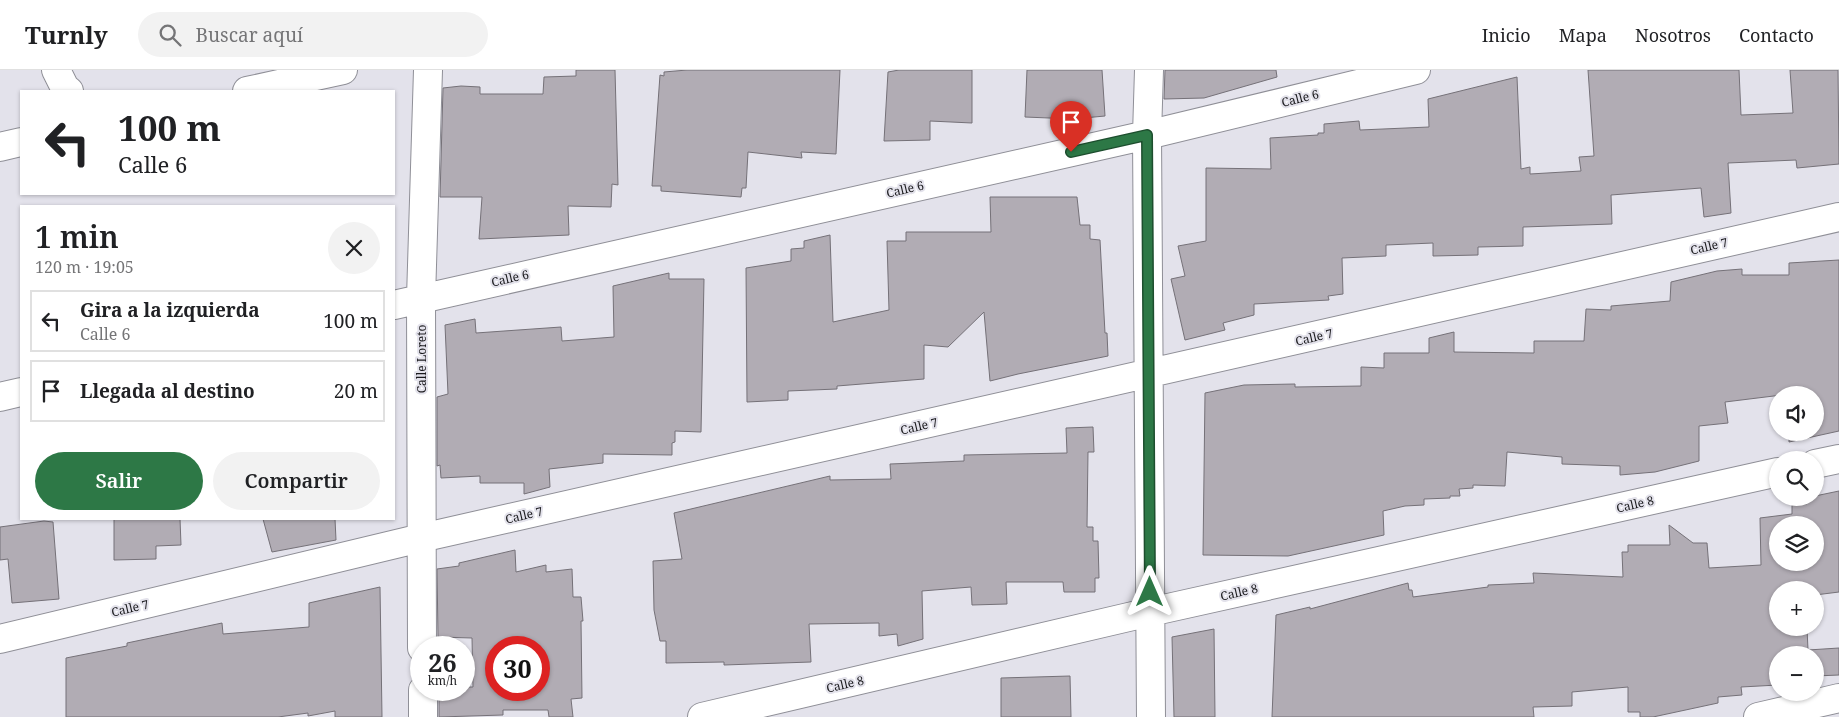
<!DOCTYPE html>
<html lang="es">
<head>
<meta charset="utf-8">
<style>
  :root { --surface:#fff; --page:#f2f2f2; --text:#202124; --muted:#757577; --line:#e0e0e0; --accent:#2d7846 }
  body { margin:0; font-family:"Noto Serif",serif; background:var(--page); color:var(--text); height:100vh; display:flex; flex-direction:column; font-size:19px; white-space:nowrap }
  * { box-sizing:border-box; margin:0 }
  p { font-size:16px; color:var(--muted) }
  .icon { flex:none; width:28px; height:28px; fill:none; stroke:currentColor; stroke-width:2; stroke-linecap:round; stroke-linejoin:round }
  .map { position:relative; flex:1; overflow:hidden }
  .drawer { position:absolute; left:20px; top:135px; width:375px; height:315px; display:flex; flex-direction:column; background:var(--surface); border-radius:0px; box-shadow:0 1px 4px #0004 }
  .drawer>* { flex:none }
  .guide { position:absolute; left:20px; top:20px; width:375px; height:105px; border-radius:0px; box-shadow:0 1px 4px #0004; background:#fff; color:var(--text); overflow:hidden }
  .fabs { position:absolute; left:1769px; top:316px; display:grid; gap:10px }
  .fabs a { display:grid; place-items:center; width:55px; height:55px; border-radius:50%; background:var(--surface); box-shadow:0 1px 4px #0004; font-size:25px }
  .speed { position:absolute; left:410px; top:566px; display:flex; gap:10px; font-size:25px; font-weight:700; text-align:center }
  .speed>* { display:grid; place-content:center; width:65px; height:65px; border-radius:50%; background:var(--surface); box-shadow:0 1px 4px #0004; line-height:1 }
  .speed small { font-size:12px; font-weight:400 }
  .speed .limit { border:8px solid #d22; background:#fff; color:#111 }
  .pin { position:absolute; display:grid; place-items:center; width:42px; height:42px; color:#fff; margin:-51px -21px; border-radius:50% 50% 50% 0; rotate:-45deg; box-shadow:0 0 5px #0007 }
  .pin .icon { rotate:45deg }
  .me { position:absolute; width:55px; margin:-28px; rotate:0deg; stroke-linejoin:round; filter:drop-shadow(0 0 4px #0008) }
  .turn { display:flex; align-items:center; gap:18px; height:105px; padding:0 15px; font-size:22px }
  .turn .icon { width:65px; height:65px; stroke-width:2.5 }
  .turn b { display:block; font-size:35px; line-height:42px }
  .round { display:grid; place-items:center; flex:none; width:52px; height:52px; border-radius:26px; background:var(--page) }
  .headline { display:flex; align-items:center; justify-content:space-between; height:85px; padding:0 15px }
  h1 { font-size:30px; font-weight:600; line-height:38px }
  .action { display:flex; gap:10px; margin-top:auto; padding:10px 15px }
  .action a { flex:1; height:58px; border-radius:30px; background:var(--accent); color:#fff; font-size:20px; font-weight:600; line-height:58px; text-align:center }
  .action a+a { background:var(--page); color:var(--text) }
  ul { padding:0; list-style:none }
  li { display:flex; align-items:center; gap:15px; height:62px; margin:0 10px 8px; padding:0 5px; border:2px solid var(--line); border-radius:0px }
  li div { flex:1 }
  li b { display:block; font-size:19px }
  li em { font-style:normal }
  header { display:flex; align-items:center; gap:30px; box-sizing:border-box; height:70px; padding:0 25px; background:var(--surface); border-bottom:1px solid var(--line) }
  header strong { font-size:24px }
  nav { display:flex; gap:28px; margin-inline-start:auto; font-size:18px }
  .search { width:350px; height:45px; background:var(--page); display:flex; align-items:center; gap:12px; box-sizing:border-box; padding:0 18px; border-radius:28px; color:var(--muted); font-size:19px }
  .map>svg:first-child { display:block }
  .building { fill:#b1acb4; stroke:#757178; fill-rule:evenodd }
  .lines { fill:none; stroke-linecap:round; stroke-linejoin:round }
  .minor-casing { stroke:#8f8f97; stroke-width:30 }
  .major-casing { stroke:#8f8f97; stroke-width:30 }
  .minor { stroke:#fff; stroke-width:28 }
  .major { stroke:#fff; stroke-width:28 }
  .route-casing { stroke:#1d4e2e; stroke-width:12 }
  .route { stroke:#2d7846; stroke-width:9 }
  .labels { text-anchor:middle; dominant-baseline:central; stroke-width:4; stroke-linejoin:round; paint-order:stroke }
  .street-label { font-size:12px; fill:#1a1a1d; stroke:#e3e2eb }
</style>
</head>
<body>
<header>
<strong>Turnly</strong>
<div class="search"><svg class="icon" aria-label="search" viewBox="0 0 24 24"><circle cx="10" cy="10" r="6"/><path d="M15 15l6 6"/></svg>Buscar aquí</div>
<nav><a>Inicio</a><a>Mapa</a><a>Nosotros</a><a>Contacto</a></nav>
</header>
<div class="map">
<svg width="1839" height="647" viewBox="0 0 1839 647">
  <rect width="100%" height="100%" fill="#e3e2eb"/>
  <!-- building -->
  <path class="building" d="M 576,0 L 615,0 L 618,115 L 612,114 L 611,137 L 568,136 L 569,165 L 479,169 L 482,127 L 440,127 L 443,18 L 461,16 L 480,17 L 480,24 L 543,24 L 544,7 L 576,6 Z
    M 687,0 L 840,0 L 836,84 L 801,82 L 802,88 L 748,82 L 746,118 L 742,118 L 741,127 L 661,121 L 661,116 L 652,116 L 660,5 L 664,6 L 664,2 Z
    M 899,0 L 972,0 L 972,53 L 930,51 L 930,70 L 884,71 L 888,2 Z
    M 1027,0 L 1102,0 L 1105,46 L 1073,49 L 1025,47 Z
    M 1165,0 L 1276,0 L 1277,7 L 1204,28 L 1164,29 Z
    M 1588,0 L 1739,0 L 1741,45 L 1793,43 L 1790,0 L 1838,0 L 1839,94 L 1797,98 L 1796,90 L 1728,93 L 1731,143 L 1704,147 L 1701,118 L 1611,125 L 1612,154 L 1523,157 L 1523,176 L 1478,177 L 1478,185 L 1433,186 L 1433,173 L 1386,175 L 1386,186 L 1342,188 L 1343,224 L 1328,226 L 1329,230 L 1254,234 L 1254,245 L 1223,253 L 1225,260 L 1185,270 L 1171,209 L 1185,206 L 1178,176 L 1206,171 L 1206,98 L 1271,99 L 1270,68 L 1318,65 L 1318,63 L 1324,63 L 1324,54 L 1359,51 L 1360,60 L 1429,57 L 1428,29 L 1517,7 L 1521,99 L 1530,97 L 1530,104 L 1581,101 L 1579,87 L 1594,86 Z
    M 990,127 L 1077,127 L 1080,155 L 1090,155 L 1090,169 L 1100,170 L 1105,263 L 1107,263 L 1108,286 L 1018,304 L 990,311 L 984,242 L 948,277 L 924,275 L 924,309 L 837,316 L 837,319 L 788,321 L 788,330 L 747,332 L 746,198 L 791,191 L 791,179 L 804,178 L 804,171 L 830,165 L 833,252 L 889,240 L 887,171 L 906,171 L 906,162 L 991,162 Z
    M 1839,190 L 1839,361 L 1789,372 L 1789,362 L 1815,362 L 1815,325 L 1790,324 L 1725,332 L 1728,353 L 1699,356 L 1699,391 L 1655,402 L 1620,405 L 1620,396 L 1562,394 L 1562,387 L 1507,382 L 1505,416 L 1473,415 L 1473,418 L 1459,419 L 1460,426 L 1450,426 L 1450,428 L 1424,429 L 1424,435 L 1405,436 L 1383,441 L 1384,465 L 1288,486 L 1203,485 L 1205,323 L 1244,315 L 1295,314 L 1295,317 L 1361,316 L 1361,297 L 1384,298 L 1384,283 L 1429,283 L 1429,268 L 1454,262 L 1454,282 L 1534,283 L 1534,271 L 1584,271 L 1586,239 L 1611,240 L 1611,236 L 1670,231 L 1671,212 L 1717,201 L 1742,199 L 1742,205 L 1789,205 L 1789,193 Z
    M 669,203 L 669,209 L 704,209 L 701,362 L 675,361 L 675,372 L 672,373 L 672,385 L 603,384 L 603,393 L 549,399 L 550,417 L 524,424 L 524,413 L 480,413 L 480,406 L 441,408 L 440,395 L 437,396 L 437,327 L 448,324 L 445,255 L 475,249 L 476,263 L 561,257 L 562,271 L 614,267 L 613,216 Z
    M 1093,357 L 1094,382 L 1088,382 L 1087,457 L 1093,457 L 1093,471 L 1098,471 L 1099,508 L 1095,508 L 1095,522 L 1064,522 L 1063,512 L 1006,512 L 1007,534 L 972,535 L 971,517 L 922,521 L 923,569 L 898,576 L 897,564 L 879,566 L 879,553 L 809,554 L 811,592 L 724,595 L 724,592 L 666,593 L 666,571 L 660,571 L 654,540 L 653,491 L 682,489 L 674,443 L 830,406 L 830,410 L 891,409 L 890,394 L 964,391 L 964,385 L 1067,383 L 1066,358 Z
    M 1839,421 L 1839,522 L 1815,525 L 1815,520 L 1778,520 L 1778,558 L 1807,558 L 1808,580 L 1839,578 L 1839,605 L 1815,606 L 1815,585 L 1778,585 L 1778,615 L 1741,617 L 1742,625 L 1718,627 L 1718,633 L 1653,647 L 1640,647 L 1640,642 L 1628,642 L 1628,617 L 1572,622 L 1572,636 L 1533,637 L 1534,647 L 1272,647 L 1276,545 L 1310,537 L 1310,539 L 1408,513 L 1409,520 L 1412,520 L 1413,527 L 1488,517 L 1488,515 L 1534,513 L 1533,503 L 1623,507 L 1622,482 L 1628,482 L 1628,475 L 1670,475 L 1669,455 L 1693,473 L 1707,473 L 1709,498 L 1761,495 L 1760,448 L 1792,444 L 1792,435 L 1807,434 L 1807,428 L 1815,428 L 1815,426 ZM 1778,455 L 1815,455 L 1815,492 L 1778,492 Z
    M 114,449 L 180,449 L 181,475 L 156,476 L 156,489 L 114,490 Z
    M 263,449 L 335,449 L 336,470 L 272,482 Z
    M 44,451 L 53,452 L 59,529 L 12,533 L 8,489 L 0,490 L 0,457 Z
    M 515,480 L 516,502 L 546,495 L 546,502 L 572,499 L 573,527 L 581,527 L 583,551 L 581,551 L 582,628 L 571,629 L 573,647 L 549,647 L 548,640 L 503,640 L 503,645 L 439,647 L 439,620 L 464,620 L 464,617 L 473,617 L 472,568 L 438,567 L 437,499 L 459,496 L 459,493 ZM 496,578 L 539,578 L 539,620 L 496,620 Z
    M 380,517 L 382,647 L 335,647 L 335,641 L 308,646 L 308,643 L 278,647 L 66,647 L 66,588 L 127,576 L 127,573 L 222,553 L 223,564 L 309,557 L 309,533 Z
    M 1214,559 L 1215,647 L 1174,647 L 1172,567 Z
    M 1070,606 L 1071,647 L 1001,647 L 1001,608 Z"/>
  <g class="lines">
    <!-- minor casing -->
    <g class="minor-casing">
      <path id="minor" d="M 1149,0 L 1147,65 L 1151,647
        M 394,235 L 1147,65 L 1416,0
        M 0,327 L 21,322
        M 1815,394 L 1839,389
        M 0,569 L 421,468 L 1839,147
        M 422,578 L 421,228 L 428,0
        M 423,620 L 423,647
        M 702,647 L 1150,542 L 1778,402
        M 1758,647 L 1839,628"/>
    </g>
    <!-- major casing -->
    <g class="major-casing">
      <path id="major" d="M 56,0 L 65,18 L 69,21
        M 247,21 L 343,0
        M 0,77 L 21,72"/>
    </g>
    <!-- minor -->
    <use href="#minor" class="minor"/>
    <!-- major -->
    <use href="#major" class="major"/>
  </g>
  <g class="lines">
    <!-- route casing -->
    <g class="route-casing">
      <path id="route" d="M 1071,82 L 1147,65 L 1150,522"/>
    </g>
    <!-- route -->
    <use href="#route" class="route"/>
  </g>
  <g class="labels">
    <!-- street labels -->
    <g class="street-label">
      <text transform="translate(1300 28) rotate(-14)">Calle 6</text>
      <text transform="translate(905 119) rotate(-13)">Calle 6</text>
      <text transform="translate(1709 176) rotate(-13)">Calle 7</text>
      <text transform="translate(510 208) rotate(-13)">Calle 6</text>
      <text transform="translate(1314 267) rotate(-13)">Calle 7</text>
      <text transform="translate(421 289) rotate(-90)">Calle Loreto</text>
      <text transform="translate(919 356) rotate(-13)">Calle 7</text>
      <text transform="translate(1635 434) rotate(-13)">Calle 8</text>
      <text transform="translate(524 445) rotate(-13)">Calle 7</text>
      <text transform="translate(1239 522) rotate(-13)">Calle 8</text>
      <text transform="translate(130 538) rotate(-13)">Calle 7</text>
      <text transform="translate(845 614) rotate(-13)">Calle 8</text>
    </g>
  </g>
</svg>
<div class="fabs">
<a><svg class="icon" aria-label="sound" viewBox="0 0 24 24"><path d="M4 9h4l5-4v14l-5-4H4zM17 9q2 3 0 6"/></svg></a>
<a><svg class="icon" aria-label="search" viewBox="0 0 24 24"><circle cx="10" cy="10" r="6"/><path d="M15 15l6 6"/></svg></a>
<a><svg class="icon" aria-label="layers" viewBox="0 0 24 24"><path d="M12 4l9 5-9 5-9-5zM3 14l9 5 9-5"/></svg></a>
<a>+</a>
<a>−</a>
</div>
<div class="speed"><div>26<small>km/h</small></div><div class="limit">30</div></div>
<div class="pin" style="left:1071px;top:82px;background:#d93025"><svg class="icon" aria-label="arrive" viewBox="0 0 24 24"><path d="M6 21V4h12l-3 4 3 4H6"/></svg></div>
<svg class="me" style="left:1150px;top:522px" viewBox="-20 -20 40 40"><path d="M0-17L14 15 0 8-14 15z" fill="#2d7846" stroke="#fff" stroke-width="4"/></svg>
<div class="guide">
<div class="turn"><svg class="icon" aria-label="left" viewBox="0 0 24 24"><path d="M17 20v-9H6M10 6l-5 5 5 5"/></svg><div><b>100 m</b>Calle 6</div></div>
</div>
<section class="drawer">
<div class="headline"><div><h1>1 min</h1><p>120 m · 19:05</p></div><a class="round"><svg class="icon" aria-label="close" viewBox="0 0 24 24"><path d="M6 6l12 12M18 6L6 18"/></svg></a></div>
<ul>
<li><svg class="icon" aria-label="left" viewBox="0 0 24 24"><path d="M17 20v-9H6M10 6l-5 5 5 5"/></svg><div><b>Gira a la izquierda</b><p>Calle 6</p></div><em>100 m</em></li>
<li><svg class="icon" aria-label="arrive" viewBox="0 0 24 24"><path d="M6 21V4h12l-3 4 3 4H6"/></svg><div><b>Llegada al destino</b></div><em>20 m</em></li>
</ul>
<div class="action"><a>Salir</a><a>Compartir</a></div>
</section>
</div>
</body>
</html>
